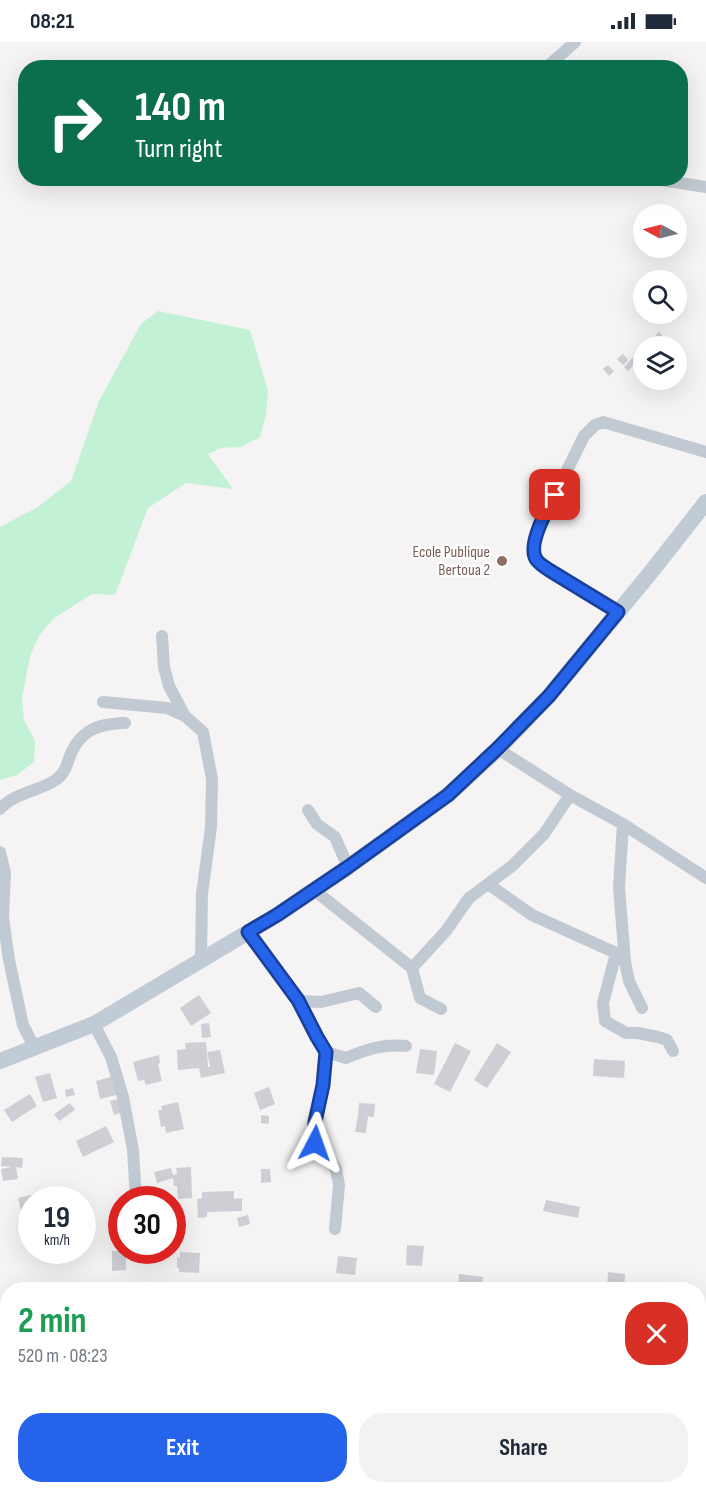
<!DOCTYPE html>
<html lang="en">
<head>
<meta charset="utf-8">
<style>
  :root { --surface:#fff; --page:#f2f2f3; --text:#1f2937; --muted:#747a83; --accent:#2563eb }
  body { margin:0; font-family:"Sofia Sans Condensed",sans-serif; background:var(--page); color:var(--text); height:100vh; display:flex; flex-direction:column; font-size:22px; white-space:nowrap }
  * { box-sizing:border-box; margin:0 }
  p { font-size:20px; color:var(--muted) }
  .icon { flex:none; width:33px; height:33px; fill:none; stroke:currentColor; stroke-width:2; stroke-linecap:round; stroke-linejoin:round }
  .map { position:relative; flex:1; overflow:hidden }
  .drawer { position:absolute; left:0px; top:1240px; width:706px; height:212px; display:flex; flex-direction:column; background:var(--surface); border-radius:24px 24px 0 0; box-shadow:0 6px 24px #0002 }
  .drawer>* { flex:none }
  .hud { position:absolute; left:18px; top:18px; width:670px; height:126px; border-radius:24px; box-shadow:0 6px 24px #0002; background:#0b6e4f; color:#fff; overflow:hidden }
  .needle { width:39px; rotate:277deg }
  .tools { position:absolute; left:633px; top:162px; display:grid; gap:12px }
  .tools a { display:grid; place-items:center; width:54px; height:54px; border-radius:50%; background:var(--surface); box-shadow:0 6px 24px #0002; font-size:30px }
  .speed { position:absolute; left:18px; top:1144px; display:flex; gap:12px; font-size:30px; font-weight:700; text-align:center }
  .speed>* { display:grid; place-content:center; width:78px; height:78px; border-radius:50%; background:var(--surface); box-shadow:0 6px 24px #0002; line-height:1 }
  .speed small { font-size:15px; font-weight:400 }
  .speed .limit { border:9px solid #d22; background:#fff; color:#111 }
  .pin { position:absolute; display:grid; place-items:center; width:51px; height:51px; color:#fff; margin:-26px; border-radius:12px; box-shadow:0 3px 9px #0006 }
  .me { position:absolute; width:66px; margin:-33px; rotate:4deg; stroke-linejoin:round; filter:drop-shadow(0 0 4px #0008) }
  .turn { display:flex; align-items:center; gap:21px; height:126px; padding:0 18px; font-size:27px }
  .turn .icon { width:78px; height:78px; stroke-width:2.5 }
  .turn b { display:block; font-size:42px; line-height:51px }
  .round { display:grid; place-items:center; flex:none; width:63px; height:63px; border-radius:24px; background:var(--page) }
  .summary { display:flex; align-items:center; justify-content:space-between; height:102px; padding:0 18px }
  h1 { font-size:36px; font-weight:700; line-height:45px; color:#1e9e55 }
  .button { display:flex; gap:12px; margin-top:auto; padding:12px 18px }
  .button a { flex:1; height:69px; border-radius:24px; background:var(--accent); color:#fff; font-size:24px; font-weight:700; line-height:69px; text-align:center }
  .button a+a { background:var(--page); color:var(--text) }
  .status { display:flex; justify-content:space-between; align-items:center; height:42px; padding:0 30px; background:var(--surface); direction:ltr }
  .status svg { height:16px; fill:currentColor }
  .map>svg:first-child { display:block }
  .green { fill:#c3f1d5 }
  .building { fill:#cdcfd5 }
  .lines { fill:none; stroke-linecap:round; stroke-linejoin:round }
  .street { stroke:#c1cad2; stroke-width:12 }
  .secondary { stroke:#c1cbd6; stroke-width:16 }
  .route-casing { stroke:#184099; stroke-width:15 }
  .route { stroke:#2563eb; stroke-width:10 }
  .education-dot { fill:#8d6e63; stroke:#fff; stroke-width:2 }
  .labels { text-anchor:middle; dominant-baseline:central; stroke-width:4.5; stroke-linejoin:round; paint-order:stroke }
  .education-label { font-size:16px; fill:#785e54; stroke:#fff; text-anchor:end }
</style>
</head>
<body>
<div class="status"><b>08:21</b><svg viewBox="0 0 49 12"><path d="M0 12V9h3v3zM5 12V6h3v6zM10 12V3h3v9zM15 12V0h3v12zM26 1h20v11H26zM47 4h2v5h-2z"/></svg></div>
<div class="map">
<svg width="706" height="1451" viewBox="0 0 706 1451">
  <rect width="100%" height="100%" fill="#f5f3f3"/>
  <!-- green -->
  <path class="green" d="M 158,269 L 250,288 L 268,349 L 266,373 L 260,395 L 241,405 L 221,406 L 208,412 L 233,447 L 186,441 L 148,466 L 115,553 L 92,552 L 53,577 L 39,594 L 30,614 L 22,657 L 24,678 L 35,699 L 34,720 L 17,733 L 0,738 L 0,485 L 38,465 L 71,439 L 99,359 L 141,282 Z"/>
  <!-- building -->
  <path class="building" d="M 659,290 L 666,298 L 661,302 L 654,295 Z
    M 637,311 L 641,315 L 628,329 L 624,325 Z
    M 623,312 L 628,318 L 623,323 L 617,317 Z
    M 608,323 L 614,329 L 609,334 L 603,327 Z
    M 199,953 L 211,971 L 191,984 L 180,966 Z
    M 209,981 L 211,995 L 202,996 L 201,982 Z
    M 206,1000 L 208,1025 L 210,1025 L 207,1010 L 220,1008 L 225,1031 L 201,1036 L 199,1026 L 178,1028 L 177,1008 L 186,1007 L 185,1001 Z
    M 455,1001 L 471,1009 L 450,1050 L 434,1042 Z
    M 497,1001 L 511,1010 L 487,1046 L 474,1038 Z
    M 420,1007 L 437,1009 L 434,1033 L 416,1031 Z
    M 159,1013 L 160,1021 L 158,1022 L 162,1039 L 146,1043 L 144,1038 L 138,1039 L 133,1020 Z
    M 594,1017 L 625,1019 L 624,1036 L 593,1034 Z
    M 50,1031 L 57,1056 L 43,1060 L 35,1035 Z
    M 120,1032 L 124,1051 L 100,1057 L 96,1039 Z
    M 269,1045 L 275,1062 L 260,1068 L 254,1051 Z
    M 73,1046 L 75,1053 L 66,1055 L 65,1048 Z
    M 30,1052 L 37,1064 L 12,1080 L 4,1068 Z
    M 126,1055 L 129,1069 L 114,1073 L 110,1059 Z
    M 178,1060 L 184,1087 L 166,1091 L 165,1084 L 161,1085 L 158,1068 L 162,1068 L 161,1064 Z
    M 70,1061 L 75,1068 L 59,1079 L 54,1072 Z
    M 359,1061 L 375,1062 L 374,1075 L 362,1074 L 368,1075 L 366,1091 L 355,1090 L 358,1074 Z
    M 261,1073 L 269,1074 L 269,1082 L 261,1081 Z
    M 106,1084 L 114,1100 L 83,1115 L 76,1099 Z
    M 2,1115 L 23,1116 L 22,1126 L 16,1125 L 18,1137 L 3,1139 L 1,1127 L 12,1125 L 1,1124 Z
    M 191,1125 L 192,1156 L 178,1157 L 177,1144 L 174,1144 L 173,1136 L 157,1141 L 154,1130 L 171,1126 L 173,1133 L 177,1132 L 176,1126 Z
    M 261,1127 L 270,1127 L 271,1140 L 261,1141 Z
    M 234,1149 L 234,1157 L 242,1156 L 242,1169 L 207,1170 L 207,1175 L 198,1176 L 197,1157 L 202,1156 L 202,1150 Z
    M 35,1152 L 37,1158 L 32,1158 L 32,1170 L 22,1173 L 18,1156 Z
    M 546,1158 L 580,1165 L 578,1176 L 543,1169 Z
    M 248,1173 L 250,1182 L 239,1185 L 237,1176 Z
    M 407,1203 L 424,1204 L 422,1224 L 406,1223 Z
    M 112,1209 L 126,1209 L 126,1228 L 112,1229 Z
    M 180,1210 L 200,1211 L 199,1231 L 179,1230 L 179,1226 L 177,1226 L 177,1215 L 180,1216 Z
    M 338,1214 L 357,1216 L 355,1233 L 336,1231 Z
    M 608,1230 L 625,1232 L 624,1248 L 607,1248 Z
    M 459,1232 L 483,1235 L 481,1248 L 458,1248 Z
    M 0,1343 L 8,1344 L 8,1353 L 0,1352 Z
    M 16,1444 L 32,1444 L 33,1451 L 16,1451 Z"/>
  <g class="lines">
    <!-- street -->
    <path class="street" d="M 546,26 L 575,0
      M 648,136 L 706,145
      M 618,570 L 549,528 L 540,522 L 535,515 L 533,503 L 545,473 L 584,394 L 595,383 L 603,380 L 706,410
      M 162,594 L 164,625 L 169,644 L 185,674 L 203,690 L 212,737 L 211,785 L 202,852 L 201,918
      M 103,660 L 167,666 L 185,674
      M 498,707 L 570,753 L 623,782 L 706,836
      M 0,767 C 13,751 41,749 57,737 C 67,730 67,719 72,709 C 81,692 93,684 112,682 C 117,682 120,680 125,681
      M 308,768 L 317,782 L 335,795 L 348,825
      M 623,782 L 619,845 L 625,920 L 629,939 L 642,966
      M 0,810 L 5,831 L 3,875 L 9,918 L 23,983 L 34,1005
      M 488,842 L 532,873 L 616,911 L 603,961 L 605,979 L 626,991 L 638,991 L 658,995 L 667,998 L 673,1009
      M 314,848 L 412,926 L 420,956 L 441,967
      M 248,890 L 299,959 L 317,995 L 326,1010 L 323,1043 L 319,1057 L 314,1095 L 315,1101 L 319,1109 L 326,1114 L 336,1127 L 339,1143 L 335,1187
      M 412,926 L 446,889 L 469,856 L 512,824 L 544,792 L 570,753
      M 299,959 L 321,960 L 359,951 L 376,965
      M 94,982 L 111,1015 L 123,1055 L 133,1108 L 136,1158
      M 326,1010 L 346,1016 C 367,1007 383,1002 406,1004
      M 699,1365 L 706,1365
      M 132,1451 L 150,1444"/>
    <!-- secondary -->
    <path class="secondary" d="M 0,1019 L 94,982 L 277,873 L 348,825 L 448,753 L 498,707 L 549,654 L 651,530 L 706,460"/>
  </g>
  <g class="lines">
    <!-- route casing -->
    <g class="route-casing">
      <path id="route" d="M 315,1101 L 314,1095 L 315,1080 L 323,1043 L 326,1010 L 317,995 L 298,958 L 248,890 L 277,873 L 348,825 L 448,753 L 498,706 L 549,654 L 618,570 L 549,528 C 544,524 537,521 535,515 C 529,500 547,467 555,453"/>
    </g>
    <!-- route -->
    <use href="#route" class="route"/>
  </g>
  <!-- markers -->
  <circle class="education-dot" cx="502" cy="519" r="6"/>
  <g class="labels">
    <!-- education labels -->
    <g class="education-label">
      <text x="490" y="510">Ecole Publique<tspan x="490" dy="18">Bertoua 2</tspan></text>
    </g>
  </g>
</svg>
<div class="tools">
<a><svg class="needle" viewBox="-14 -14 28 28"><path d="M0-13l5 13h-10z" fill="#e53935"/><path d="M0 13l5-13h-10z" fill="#747a83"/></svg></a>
<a><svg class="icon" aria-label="search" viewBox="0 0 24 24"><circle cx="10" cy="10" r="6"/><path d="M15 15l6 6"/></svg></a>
<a><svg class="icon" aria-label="layers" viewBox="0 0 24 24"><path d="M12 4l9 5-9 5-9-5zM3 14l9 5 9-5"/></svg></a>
</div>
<div class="speed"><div>19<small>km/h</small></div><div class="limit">30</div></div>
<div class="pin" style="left:555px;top:453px;background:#d93025"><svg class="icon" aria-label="arrive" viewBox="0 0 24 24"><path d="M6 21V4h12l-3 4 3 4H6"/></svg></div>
<svg class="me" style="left:315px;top:1101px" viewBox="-20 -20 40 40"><path d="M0-17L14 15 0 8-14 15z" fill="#2563eb" stroke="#fff" stroke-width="4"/></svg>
<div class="hud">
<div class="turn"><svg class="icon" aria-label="right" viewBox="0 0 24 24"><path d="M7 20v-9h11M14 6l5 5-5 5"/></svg><div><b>140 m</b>Turn right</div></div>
</div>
<section class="drawer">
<div class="summary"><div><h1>2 min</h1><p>520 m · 08:23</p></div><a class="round" style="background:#d93025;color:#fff"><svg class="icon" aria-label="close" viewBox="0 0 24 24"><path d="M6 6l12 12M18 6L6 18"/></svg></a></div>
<div class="button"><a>Exit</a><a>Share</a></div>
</section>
</div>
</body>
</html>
